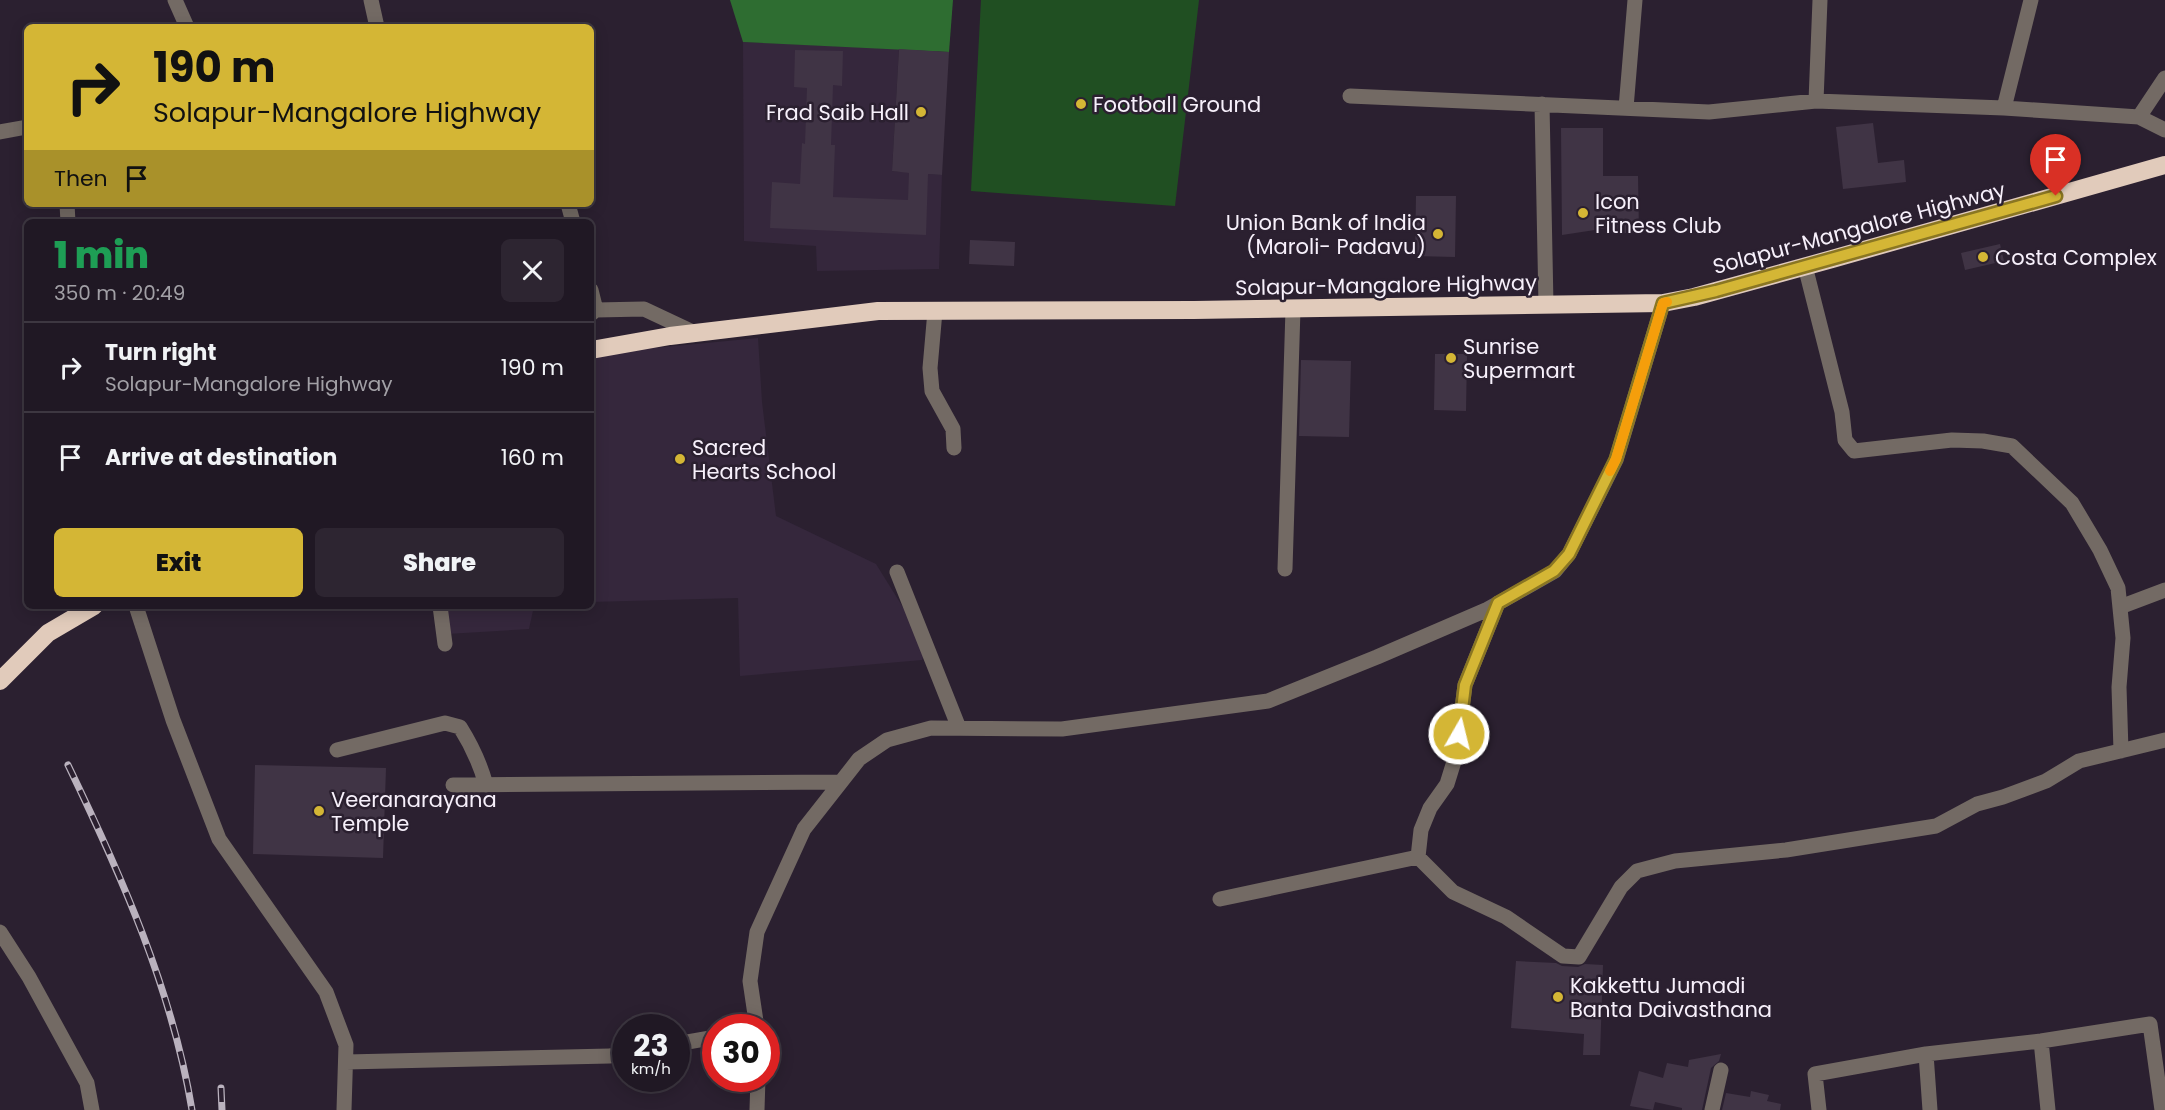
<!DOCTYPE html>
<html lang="en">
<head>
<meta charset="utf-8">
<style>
  :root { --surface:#201824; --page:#2d2531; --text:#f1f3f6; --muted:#a2a0a6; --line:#3d3741; --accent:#d4b635 }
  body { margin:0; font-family:Poppins,sans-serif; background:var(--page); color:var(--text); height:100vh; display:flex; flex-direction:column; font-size:22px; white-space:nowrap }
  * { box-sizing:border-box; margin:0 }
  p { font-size:20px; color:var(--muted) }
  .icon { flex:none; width:33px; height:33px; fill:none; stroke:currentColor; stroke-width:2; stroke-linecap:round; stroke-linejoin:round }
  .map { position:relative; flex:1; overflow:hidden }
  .drawer { position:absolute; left:24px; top:219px; width:570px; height:390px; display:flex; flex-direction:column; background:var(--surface); border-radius:9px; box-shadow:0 3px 15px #0003,0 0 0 2px var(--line) }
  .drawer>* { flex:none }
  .banner { position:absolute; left:24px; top:24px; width:570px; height:183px; border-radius:9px; box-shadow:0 3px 15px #0003,0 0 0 2px var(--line); background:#d4b635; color:#111; overflow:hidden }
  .speed { position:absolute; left:612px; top:1014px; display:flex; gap:12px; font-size:30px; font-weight:700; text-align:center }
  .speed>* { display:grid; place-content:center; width:78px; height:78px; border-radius:50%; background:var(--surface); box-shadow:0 3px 15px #0003,0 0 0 2px var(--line); line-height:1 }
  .speed small { font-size:15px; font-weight:400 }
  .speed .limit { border:9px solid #d22; background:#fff; color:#111 }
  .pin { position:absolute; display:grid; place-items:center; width:51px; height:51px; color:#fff; margin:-62px -26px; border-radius:50% 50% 50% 0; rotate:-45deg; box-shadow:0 0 6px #0007 }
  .pin .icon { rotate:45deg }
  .me { position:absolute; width:66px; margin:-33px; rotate:8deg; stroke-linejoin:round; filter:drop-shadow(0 0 4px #0008) }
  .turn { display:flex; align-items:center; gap:21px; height:126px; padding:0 30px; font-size:27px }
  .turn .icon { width:78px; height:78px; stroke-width:2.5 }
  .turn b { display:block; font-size:42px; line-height:51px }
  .then { display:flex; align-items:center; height:57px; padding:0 30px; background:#0003; gap:12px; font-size:22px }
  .round { display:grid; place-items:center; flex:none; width:63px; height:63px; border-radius:9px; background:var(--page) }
  .head { display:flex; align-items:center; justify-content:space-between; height:102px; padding:0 30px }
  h1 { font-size:36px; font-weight:800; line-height:45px; color:#1e9e55 }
  .cta { display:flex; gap:12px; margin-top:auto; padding:12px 30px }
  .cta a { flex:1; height:69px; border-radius:9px; background:var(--accent); color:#111; font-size:24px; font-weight:800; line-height:69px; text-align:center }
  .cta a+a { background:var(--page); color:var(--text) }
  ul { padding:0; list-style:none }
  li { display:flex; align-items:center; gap:18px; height:90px; padding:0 30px; border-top:2px solid var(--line) }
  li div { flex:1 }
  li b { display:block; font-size:22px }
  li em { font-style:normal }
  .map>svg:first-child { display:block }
  .built { fill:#35273c }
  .green { fill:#204f22 }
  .forest { fill:#2e6d31 }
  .building { fill:#403445 }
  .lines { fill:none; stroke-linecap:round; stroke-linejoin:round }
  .minor { stroke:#736a64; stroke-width:15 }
  .highway { stroke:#e1cbbb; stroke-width:18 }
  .rail-casing { stroke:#bab2be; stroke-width:7 }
  .rail { stroke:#2b2030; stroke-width:4.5; stroke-dasharray:14; stroke-linecap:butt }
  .route-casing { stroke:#8a7622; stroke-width:15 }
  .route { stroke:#d4b635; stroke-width:10 }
  .slow { stroke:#f59e0b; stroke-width:10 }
  .poi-dot { fill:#d4b635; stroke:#2b2030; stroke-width:2 }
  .labels { text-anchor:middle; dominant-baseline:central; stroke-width:5; stroke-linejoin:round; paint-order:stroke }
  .poi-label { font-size:21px; fill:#f7f0fb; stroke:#2b2030; text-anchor:start }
  .street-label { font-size:21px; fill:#f7f0fb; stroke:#2b2030 }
</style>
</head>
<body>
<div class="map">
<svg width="2165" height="1110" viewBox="0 0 2165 1110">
  <rect width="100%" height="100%" fill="#2b2030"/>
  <!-- built -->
  <path class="built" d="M 743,42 L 899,49 L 892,171 L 942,175 L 939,269 L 817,271 L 816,246 L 744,241 Z
    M 758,338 L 762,402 L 776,516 L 876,564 L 927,646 L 922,660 L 740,676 L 738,598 L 591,602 L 591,357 L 612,352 Z
    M 441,606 L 534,606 L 529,629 L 447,634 Z"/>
  <!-- green -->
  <path class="green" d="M 981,0 L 1199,0 L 1175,206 L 971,191 Z"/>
  <!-- forest -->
  <path class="forest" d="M 730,0 L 953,0 L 949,52 L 743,42 Z"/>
  <!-- building -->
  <path class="building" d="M 899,49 L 949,52 L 942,175 L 928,174 L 926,235 L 770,228 L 772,182 L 800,184 L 802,143 L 805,144 L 807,88 L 794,87 L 795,50 L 843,51 L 842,86 L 833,85 L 831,145 L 835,145 L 833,197 L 908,200 L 909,173 L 892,171 Z
    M 1873,123 L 1878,163 L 1904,160 L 1906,182 L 1843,189 L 1836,127 Z
    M 1561,128 L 1603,128 L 1603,176 L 1638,176 L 1639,233 L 1608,233 L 1608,228 L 1562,235 Z
    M 1416,196 L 1456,196 L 1455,257 L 1415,256 Z
    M 970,240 L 1015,242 L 1014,266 L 969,264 Z
    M 2000,244 L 2004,261 L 1965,270 L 1961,253 Z
    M 1435,354 L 1467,354 L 1466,411 L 1434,410 Z
    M 1301,360 L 1351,361 L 1349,437 L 1299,436 Z
    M 255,765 L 386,768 L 383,858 L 253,854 Z
    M 1516,961 L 1556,963 L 1562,966 L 1578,967 L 1585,964 L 1603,965 L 1600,1055 L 1583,1055 L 1584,1034 L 1511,1028 Z
    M 1721,1054 L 1719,1061 L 1711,1068 L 1702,1110 L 1682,1110 L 1682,1108 L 1655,1102 L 1653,1110 L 1630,1106 L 1639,1071 L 1663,1078 L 1667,1063 L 1688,1067 L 1689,1060 Z
    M 1751,1091 L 1769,1095 L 1767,1101 L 1781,1104 L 1780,1110 L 1722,1110 L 1726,1093 L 1750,1097 Z"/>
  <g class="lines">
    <!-- minor -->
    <path class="minor" d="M 175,0 L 187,27
      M 371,0 L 377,27
      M 1350,96 L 1709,112 L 1816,101 L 2004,108 L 2139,117 L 2165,130
      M 1816,101 L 1820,0
      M 1542,104 L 1546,305
      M 1626,108 L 1635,0
      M 2004,108 L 2031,0
      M 2139,117 L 2165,78
      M 0,132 L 27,127
      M 67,204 L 68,222
      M 568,204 L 573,222
      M 1805,266 L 1842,412 L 1845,440 L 1854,451 L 1952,440 L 1983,441 L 2012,446 L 2072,503 L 2100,550 L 2118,588 L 2123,638 L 2119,687 L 2121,751
      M 591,290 L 596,310
      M 935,311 L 930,368 L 932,391 L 953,429 L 954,448
      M 591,314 L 596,310 L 644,309 L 695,333
      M 1285,569 L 1293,309
      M 897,572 L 959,728
      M 1498,603 L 1465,685 L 1456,755 L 1447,784 L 1430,808 L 1421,830 L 1418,857 L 1453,892 L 1506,917 L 1563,956 L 1579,957 L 1621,887 L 1637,871 L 1675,861 L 1786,850 L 1936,826 L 1977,804 L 2003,797 L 2046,781 L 2079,761 L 2165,740
      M 136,606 L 173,720 L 219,839 L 326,992 L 346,1045 L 344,1110
      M 440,606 L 445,644
      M 2120,607 L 2165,590
      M 337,750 L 445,723 L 460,727 C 472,746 480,763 486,785
      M 453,785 L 841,782
      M 1220,899 L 1418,857
      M 0,932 L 29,977 L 87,1083 L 92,1110
      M 757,1028 L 750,981 L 757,932 L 804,829 L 859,759 L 887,740 L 931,728 L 1062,729 L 1268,701 L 1377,657 L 1486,610 L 1534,583 L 1555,571 L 1569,554 L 1616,460 L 1663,303
      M 2041,1041 L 2048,1110
      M 676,1044 L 716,1037
      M 1926,1054 L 1930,1110
      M 346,1062 L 610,1056 L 626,1053
      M 757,1110 L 758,1078
      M 1712,1110 L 1721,1070
      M 1819,1110 L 1815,1074 L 1926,1054 L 2041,1041 L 2150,1024 L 2162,1110"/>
    <!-- highway -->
    <path class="highway" d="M 591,350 L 670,336 L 878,311 L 1194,310 L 1663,303 L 1694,297 L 1832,259 L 2165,165
      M 0,681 L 48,633 L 94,606"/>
    <!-- rail casing -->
    <g class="rail-casing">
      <path id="rail" d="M 68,765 C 121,875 172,989 192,1110
        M 221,1088 L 222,1110"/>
    </g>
    <!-- rail -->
    <use href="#rail" class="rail"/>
  </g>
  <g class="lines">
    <!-- route casing -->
    <g class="route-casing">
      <path id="route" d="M 1459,734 L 1465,685 L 1498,603 L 1554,571 L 1569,554 L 1616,459 L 1663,303 L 1716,291 L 2056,196"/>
    </g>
    <!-- route -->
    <use href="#route" class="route"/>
    <!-- slow -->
    <path class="slow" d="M 1610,471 L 1616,459 L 1663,303 L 1667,302"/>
  </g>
  <!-- markers -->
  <g class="poi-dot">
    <circle cx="1081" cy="104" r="6"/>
    <circle cx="921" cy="112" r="6"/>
    <circle cx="1583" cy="213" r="6"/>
    <circle cx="1438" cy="234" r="6"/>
    <circle cx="1983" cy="257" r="6"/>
    <circle cx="1451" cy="358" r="6"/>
    <circle cx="680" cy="459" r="6"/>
    <circle cx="319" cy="811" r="6"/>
    <circle cx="1558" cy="997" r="6"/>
  </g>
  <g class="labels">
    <!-- poi labels -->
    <g class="poi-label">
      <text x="1093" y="104">Football Ground</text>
      <text x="909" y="112" text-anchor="end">Frad Saib Hall</text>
      <text x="1595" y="201">Icon<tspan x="1595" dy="24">Fitness Club</tspan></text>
      <text x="1426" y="222" text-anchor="end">Union Bank of India<tspan x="1426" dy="24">(Maroli- Padavu)</tspan></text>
      <text x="1995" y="257">Costa Complex</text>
      <text x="1463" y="346">Sunrise<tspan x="1463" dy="24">Supermart</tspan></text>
      <text x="692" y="447">Sacred<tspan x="692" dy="24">Hearts School</tspan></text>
      <text x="331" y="799">Veeranarayana<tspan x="331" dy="24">Temple</tspan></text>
      <text x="1570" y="985">Kakkettu Jumadi<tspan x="1570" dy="24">Banta Daivasthana</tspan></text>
    </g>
    <!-- street labels -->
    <g class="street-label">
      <text transform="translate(1859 228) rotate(-15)">Solapur-Mangalore Highway</text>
      <text transform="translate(1386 285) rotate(-1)">Solapur-Mangalore Highway</text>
    </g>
  </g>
</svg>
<div class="speed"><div>23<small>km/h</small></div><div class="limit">30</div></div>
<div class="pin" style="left:2056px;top:196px;background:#d93025"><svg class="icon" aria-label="arrive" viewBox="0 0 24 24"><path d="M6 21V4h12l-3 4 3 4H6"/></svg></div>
<svg class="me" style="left:1459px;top:734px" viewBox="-20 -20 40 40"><circle r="17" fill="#d4b635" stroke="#fff" stroke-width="3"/><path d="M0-11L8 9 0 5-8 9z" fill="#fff"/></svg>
<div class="banner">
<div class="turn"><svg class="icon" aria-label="right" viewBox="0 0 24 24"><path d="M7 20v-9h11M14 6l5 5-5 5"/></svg><div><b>190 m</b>Solapur-Mangalore Highway</div></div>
<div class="then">Then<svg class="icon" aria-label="arrive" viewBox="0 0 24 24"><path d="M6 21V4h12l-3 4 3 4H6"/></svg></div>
</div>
<section class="drawer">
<div class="head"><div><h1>1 min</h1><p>350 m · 20:49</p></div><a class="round"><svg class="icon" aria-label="close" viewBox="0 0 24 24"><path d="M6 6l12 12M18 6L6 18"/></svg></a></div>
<ul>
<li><svg class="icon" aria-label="right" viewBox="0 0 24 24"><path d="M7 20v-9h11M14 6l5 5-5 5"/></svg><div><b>Turn right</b><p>Solapur-Mangalore Highway</p></div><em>190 m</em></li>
<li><svg class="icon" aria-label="arrive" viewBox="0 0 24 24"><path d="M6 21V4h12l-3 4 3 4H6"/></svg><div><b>Arrive at destination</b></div><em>160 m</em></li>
</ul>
<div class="cta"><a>Exit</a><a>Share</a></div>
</section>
</div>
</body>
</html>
